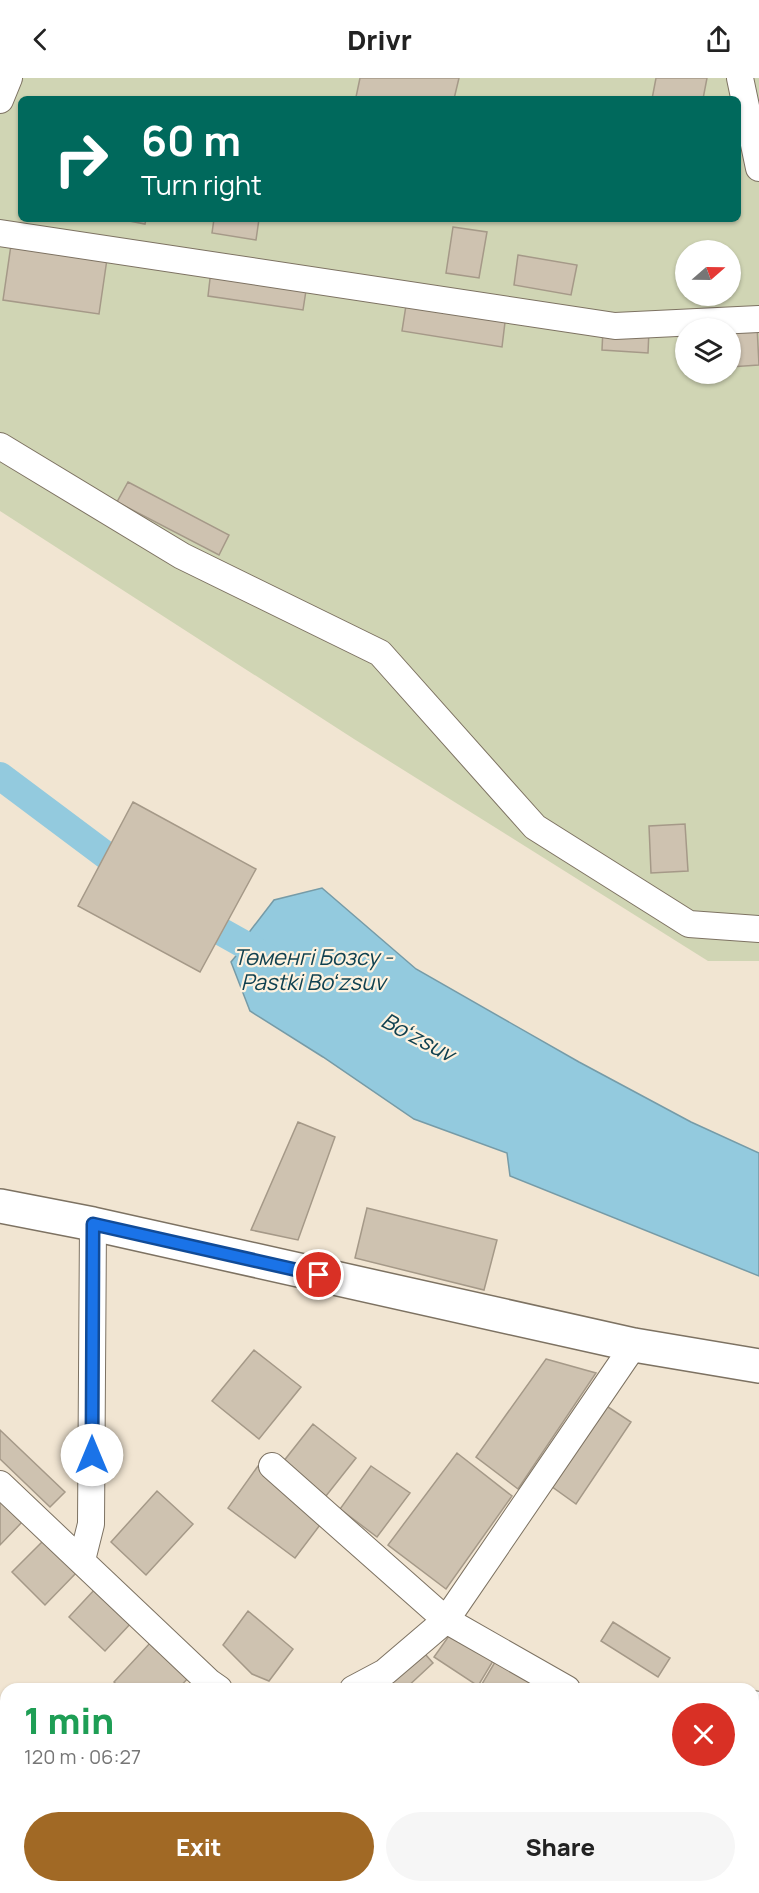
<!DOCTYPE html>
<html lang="en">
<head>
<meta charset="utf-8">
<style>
  :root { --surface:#fff; --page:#f6f6f6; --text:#222; --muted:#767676; --accent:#a16925 }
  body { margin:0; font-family:Manrope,sans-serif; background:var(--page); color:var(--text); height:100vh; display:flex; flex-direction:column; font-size:22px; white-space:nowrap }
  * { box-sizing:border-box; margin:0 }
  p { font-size:20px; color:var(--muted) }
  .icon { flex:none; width:33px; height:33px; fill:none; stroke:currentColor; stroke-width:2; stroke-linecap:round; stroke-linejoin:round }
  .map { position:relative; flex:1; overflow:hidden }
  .sheet { position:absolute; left:0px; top:1605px; width:759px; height:210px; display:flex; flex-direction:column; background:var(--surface); border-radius:18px 18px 0 0; box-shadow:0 2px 4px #0004 }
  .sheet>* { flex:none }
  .top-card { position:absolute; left:18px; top:18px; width:723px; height:126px; border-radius:9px; box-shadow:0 2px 4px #0004; background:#00695c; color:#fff; overflow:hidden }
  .needle { width:39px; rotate:70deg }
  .buttons { position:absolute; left:675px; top:162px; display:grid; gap:12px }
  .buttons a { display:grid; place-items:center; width:66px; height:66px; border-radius:50%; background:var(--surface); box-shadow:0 2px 4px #0004; font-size:30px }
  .pin { position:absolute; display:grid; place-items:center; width:51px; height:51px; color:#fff; margin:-26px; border:3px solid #fff; border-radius:50%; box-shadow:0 2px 6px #0007 }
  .me { position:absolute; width:66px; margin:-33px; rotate:0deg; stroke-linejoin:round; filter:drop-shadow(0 0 4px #0008) }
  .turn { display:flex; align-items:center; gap:21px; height:126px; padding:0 24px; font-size:27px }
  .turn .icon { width:78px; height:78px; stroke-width:2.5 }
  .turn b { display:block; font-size:42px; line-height:51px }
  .round { display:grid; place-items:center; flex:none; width:63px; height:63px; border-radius:32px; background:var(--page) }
  .overview { display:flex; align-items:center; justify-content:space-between; height:102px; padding:0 24px }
  h1 { font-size:36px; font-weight:800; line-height:45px; color:#1e9e55 }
  .cta { display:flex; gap:12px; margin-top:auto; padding:12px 24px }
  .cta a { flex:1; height:69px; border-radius:36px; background:var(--accent); color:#fff; font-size:24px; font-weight:800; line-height:69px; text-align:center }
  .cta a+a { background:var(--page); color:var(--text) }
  header { display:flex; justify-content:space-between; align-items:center; height:78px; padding:0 24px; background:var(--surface); font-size:27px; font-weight:800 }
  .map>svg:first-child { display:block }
  .green { fill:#d0d5b4; fill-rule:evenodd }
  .water { fill:#93cade; stroke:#769ba7; stroke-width:1.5 }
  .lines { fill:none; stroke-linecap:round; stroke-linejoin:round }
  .canal { stroke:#93cade; stroke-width:28 }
  .building { fill:#cec2b0; stroke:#a59988; stroke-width:1.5 }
  .minor-casing { stroke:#7d7262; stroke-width:28 }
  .secondary-casing { stroke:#7d7262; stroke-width:36 }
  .minor { stroke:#fff; stroke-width:26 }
  .secondary { stroke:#fff; stroke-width:33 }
  .route-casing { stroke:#114b97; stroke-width:15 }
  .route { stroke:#1a73e8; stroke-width:10 }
  .labels { text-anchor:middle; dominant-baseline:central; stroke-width:4.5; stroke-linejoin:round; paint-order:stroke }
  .water-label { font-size:22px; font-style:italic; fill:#104150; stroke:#fef2df }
</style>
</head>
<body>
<header><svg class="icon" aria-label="back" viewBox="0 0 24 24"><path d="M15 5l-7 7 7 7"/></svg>Drivr<svg class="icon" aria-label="share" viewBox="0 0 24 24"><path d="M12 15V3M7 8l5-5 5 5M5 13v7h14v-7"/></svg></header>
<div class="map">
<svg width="759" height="1815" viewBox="0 0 759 1815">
  <rect width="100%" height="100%" fill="#f1e5d2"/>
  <!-- green -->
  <path class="green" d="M 0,0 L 759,0 L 759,883 L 708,883 L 354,661 L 0,433 ZM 21,21 L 738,21 L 738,141 L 21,141 ZM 686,172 L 730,172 L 730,218 L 686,218 ZM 686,250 L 730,250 L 730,296 L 686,296 Z"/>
  <!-- water -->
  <path class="water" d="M 322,810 L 416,891 L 579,984 L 691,1044 L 759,1075 L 759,1198 L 510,1098 L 507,1075 L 414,1041 L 323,979 L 250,933 L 231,884 L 245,867 L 247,857 L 274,822 Z"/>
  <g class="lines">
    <!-- canal -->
    <path class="canal" d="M 0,698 L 135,799
      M 188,835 L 279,886"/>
  </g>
  <!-- building -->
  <path class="building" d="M 360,0 L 459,0 L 454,21 L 356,19 Z
    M 656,0 L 707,0 L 703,21 L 652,21 Z
    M 119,141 L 146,141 L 145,146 Z
    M 214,141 L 259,141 L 256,162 L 212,155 Z
    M 453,149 L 487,154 L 479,200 L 446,195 Z
    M 11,167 L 107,181 L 99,236 L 3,222 Z
    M 518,177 L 577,187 L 571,217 L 514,207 Z
    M 211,192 L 307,206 L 303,232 L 208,218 Z
    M 407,221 L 506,236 L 502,269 L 402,253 Z
    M 757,248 L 759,287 L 730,289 L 730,250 Z
    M 603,250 L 649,252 L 648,275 L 602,272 Z
    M 128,404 L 229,457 L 219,477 L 117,424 Z
    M 133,724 L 256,791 L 200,894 L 78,828 Z
    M 685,746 L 688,793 L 651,795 L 649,748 Z
    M 298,1044 L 335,1059 L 298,1162 L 251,1152 Z
    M 367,1130 L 497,1162 L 484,1212 L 355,1180 Z
    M 254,1272 L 301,1309 L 259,1361 L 212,1323 Z
    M 546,1281 L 596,1295 L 518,1411 L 476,1379 Z
    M 605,1327 L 631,1344 L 576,1426 L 551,1408 Z
    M 313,1346 L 356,1380 L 326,1418 L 283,1384 Z
    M 0,1352 L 65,1414 L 50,1429 L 0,1381 Z
    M 457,1375 L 512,1418 L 446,1511 L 388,1467 Z
    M 258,1388 L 326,1439 L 295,1480 L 228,1430 Z
    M 371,1388 L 410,1415 L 377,1459 L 340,1431 Z
    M 157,1413 L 193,1446 L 146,1497 L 111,1464 Z
    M 0,1418 L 24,1442 L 0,1467 Z
    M 45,1461 L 78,1493 L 45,1527 L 12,1494 Z
    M 96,1510 L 132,1544 L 105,1573 L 69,1539 Z
    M 248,1533 L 293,1571 L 269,1603 L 252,1596 L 223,1567 Z
    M 613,1544 L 670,1580 L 658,1599 L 601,1563 Z
    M 451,1555 L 493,1583 L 478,1608 L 434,1579 Z
    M 151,1564 L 189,1599 L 178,1611 L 121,1611 L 114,1604 Z
    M 418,1568 L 433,1585 L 405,1611 L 396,1611 L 385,1599 Z
    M 495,1584 L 541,1611 L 479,1611 Z
    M 753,1656 L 759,1657 L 759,1692 L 753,1690 Z
    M 573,1809 L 612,1809 L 611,1815 L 571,1815 Z"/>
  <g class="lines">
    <!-- minor casing -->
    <g class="minor-casing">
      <path id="minor" d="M 740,0 L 759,90
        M 0,22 L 9,0
        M 0,155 L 615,248 L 759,241
        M 0,368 L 182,478 L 380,575 L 535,749 L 689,846 L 759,851
        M 272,1388 L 446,1542 L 567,1611
        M 0,1406 L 209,1604 L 219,1611
        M 82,1482 L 91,1446 L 93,1146
        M 353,1611 L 385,1594 L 446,1542 L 634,1267
        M 753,1626 L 759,1627
        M 633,1815 L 634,1809"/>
    </g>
    <!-- secondary casing -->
    <g class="secondary-casing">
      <path id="secondary" d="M 0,1128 L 93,1146 L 634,1267 L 759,1288"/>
    </g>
    <!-- minor -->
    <use href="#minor" class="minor"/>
    <!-- secondary -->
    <use href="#secondary" class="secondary"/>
  </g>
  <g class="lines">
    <!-- route casing -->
    <g class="route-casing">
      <path id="route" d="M 92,1377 L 93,1146 L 319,1197"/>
    </g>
    <!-- route -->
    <use href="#route" class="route"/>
  </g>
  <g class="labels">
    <!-- water labels -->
    <g class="water-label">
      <text x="313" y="879">Төменгі Бозсу -<tspan x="313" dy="25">Pastki Boʻzsuv</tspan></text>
      <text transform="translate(418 959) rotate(28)">Boʻzsuv</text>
    </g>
  </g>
</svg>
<div class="buttons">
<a><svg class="needle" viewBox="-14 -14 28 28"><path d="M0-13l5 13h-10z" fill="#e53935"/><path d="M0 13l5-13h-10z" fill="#767676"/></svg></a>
<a><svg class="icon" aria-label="layers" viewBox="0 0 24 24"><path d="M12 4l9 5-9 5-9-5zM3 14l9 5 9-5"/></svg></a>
</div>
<div class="pin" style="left:319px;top:1197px;background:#d93025"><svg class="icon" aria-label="arrive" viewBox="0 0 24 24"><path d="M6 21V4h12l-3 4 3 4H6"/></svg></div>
<svg class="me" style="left:92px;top:1377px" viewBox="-20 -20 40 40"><circle r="19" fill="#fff"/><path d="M0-13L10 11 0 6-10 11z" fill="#1a73e8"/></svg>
<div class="top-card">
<div class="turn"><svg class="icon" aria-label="right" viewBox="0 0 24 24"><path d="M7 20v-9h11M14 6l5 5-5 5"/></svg><div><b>60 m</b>Turn right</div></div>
</div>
<section class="sheet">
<div class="overview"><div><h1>1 min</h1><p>120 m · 06:27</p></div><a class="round" style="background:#d93025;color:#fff"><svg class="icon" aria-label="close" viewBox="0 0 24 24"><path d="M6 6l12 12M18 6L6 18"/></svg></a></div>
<div class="cta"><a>Exit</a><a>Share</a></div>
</section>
</div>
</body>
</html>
